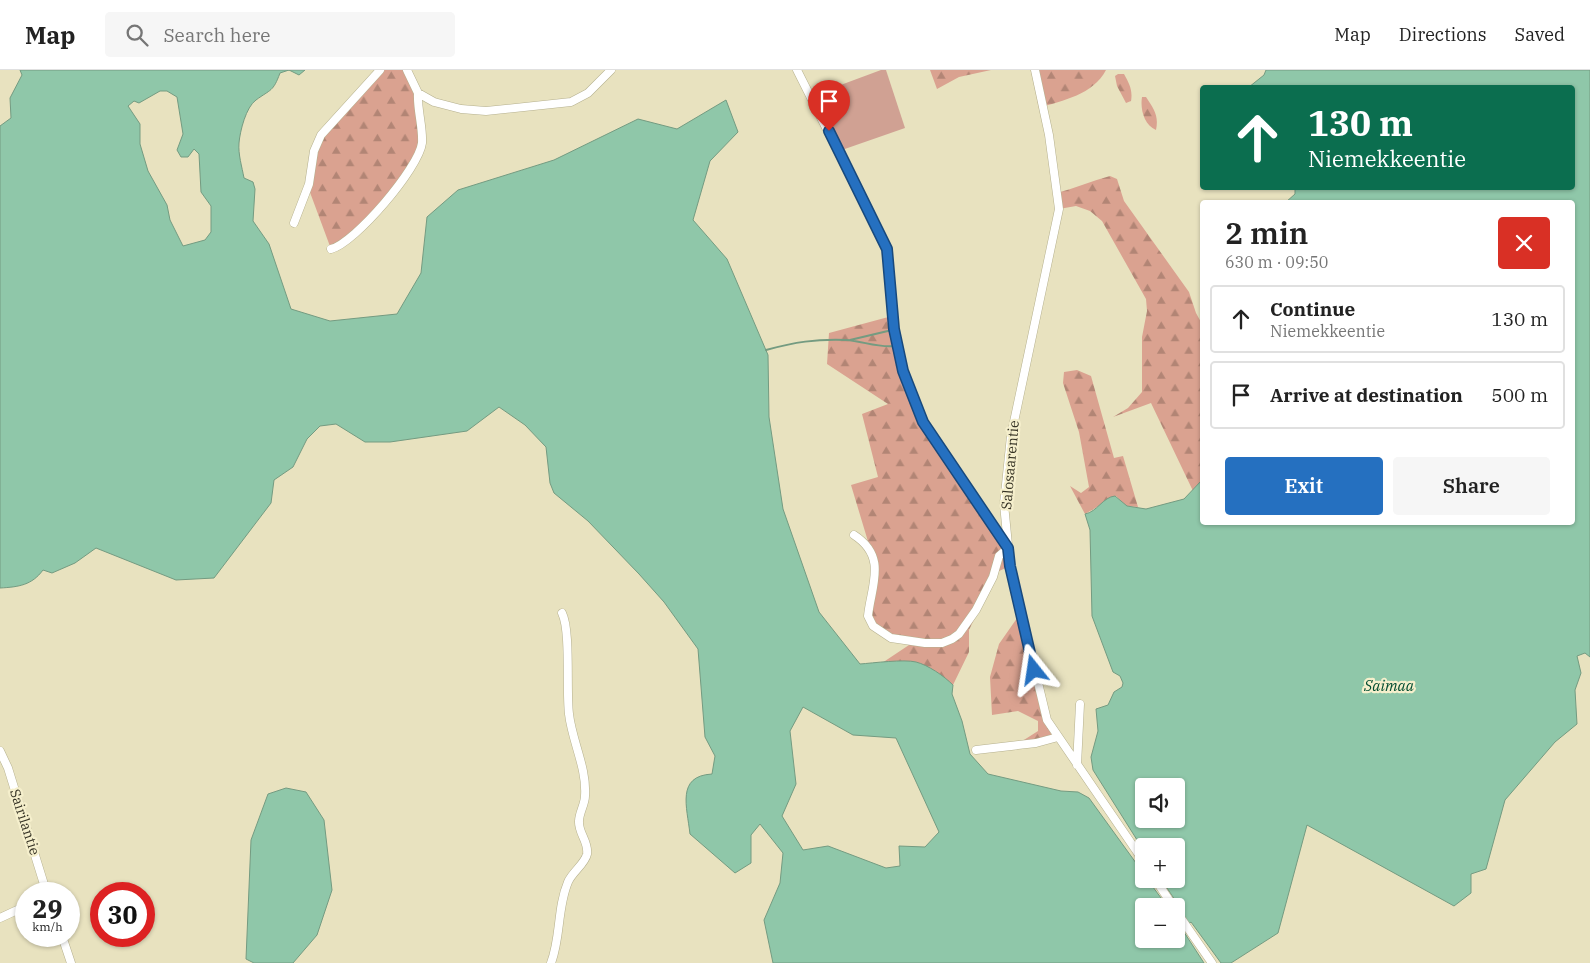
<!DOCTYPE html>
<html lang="en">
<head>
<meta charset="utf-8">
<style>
  :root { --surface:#fff; --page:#f6f6f6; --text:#222; --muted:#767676; --line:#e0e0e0; --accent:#2570c0 }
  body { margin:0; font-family:"IBM Plex Serif",serif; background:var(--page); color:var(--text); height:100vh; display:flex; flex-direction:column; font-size:19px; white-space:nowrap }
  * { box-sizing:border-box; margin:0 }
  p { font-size:16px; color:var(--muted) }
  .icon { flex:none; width:28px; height:28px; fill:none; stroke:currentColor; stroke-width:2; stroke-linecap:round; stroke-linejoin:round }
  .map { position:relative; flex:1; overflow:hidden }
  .details { position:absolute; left:1200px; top:130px; width:375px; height:325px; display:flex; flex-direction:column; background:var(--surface); border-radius:5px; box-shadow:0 1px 4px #0004 }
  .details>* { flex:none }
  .guide { position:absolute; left:1200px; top:15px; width:375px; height:105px; border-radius:5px; box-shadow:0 1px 4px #0004; background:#0b6e4f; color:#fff; overflow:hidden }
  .tools { position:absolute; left:1135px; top:708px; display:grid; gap:10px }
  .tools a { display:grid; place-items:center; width:50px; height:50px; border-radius:5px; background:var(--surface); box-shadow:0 1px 4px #0004; font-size:25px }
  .speed { position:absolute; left:15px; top:812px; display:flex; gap:10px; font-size:25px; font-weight:700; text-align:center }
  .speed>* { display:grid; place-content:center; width:65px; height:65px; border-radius:50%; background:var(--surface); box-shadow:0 1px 4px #0004; line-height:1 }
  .speed small { font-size:12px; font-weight:400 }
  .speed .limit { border:8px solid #d22; background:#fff; color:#111 }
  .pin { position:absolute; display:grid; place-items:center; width:42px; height:42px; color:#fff; margin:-51px -21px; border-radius:50% 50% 50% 0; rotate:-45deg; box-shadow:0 0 5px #0007 }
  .pin .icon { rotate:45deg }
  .me { position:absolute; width:55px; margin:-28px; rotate:345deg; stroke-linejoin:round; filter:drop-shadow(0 0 4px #0008) }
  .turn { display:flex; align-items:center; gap:18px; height:105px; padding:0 25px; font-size:22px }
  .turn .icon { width:65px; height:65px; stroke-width:2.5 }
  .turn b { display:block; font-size:35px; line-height:42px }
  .round { display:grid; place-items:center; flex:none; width:52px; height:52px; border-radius:5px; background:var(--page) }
  .overview { display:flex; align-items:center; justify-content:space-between; height:85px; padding:0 25px }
  h1 { font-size:30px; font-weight:600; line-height:38px }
  .primary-button { display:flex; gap:10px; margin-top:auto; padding:10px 25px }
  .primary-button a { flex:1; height:58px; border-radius:5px; background:var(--accent); color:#fff; font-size:20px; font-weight:600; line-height:58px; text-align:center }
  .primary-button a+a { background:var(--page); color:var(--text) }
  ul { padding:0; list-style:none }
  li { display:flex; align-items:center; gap:15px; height:68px; margin:0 10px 8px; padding:0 15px; border:2px solid var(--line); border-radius:5px }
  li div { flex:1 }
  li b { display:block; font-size:19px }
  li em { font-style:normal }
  header { display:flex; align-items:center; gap:30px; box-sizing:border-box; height:70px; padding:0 25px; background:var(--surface); border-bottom:1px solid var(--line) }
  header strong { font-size:24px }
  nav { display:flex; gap:28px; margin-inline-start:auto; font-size:18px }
  .search { width:350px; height:45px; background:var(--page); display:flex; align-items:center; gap:12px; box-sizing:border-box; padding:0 18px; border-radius:5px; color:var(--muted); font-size:19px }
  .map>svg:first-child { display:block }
  .grass { fill:#d0a193 }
  .forest { fill:url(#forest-firs) }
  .water { fill:#8fc7a9; stroke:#749b81; fill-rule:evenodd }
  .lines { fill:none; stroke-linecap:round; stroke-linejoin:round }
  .stream { stroke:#749b81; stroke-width:2 }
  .minor-casing { stroke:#b5b08e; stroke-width:9 }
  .minor { stroke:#fff; stroke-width:8 }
  .route-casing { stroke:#18497d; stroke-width:12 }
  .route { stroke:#2570c0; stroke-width:9 }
  .labels { text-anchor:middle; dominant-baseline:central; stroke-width:4.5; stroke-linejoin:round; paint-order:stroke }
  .street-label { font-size:14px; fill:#363325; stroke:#f5efcc }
  .water-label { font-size:15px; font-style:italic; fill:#014c30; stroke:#f5efcc }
</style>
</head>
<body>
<header>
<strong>Map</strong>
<div class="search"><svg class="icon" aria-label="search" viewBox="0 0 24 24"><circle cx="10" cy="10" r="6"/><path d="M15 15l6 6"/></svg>Search here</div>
<nav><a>Map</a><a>Directions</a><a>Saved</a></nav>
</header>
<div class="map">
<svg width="1590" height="893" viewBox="0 0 1590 893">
  <defs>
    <pattern id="forest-firs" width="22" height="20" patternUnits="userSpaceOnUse" patternTransform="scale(1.25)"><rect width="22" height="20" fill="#daa290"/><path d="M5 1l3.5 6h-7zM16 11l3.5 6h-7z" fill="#b28575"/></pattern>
  </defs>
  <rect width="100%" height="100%" fill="#e8e2bf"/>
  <!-- grass -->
  <path class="grass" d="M 881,0 L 886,0 L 905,58 L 839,81 L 811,26 Z"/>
  <!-- forest -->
  <path class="forest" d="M 380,0 L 407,0 L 418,23 L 420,55 L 418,86 L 355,165 L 331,179 L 308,117 L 321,65 Z
    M 930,0 L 991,0 L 959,7 L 937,19 Z
    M 1031,0 L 1106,0 C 1093,25 1063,30 1039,38 Z
    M 1118,4 L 1124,4 C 1129,13 1133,20 1131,31 L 1126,33 L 1117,16 L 1115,6 Z
    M 1142,27 L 1146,27 C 1154,39 1159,46 1156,60 C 1144,55 1140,39 1142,27 Z
    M 1110,106 L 1117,109 L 1124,131 L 1189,222 L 1196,243 L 1202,254 L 1202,410 L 1193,421 L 1151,333 L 1113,347 L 1128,338 L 1142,322 L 1142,267 L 1147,241 L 1146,229 L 1102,151 L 1090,141 L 1076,136 L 1059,139 L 1057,123 C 1075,118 1092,111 1110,106 Z
    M 892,246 L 915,336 L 1008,478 L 1010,496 L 997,502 L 969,560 L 969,582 L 953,615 L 938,603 L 916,592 L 882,593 L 915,571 L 891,568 L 868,546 L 873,488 L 851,415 L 878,407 L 862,344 L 888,334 L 827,294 L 829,263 Z
    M 1077,300 L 1091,306 L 1114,388 L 1123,386 L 1138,437 L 1126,436 L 1116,426 L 1085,444 L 1070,416 L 1081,423 L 1089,417 L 1079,362 L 1063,313 L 1064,302 Z
    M 1020,544 L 1052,668 L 1013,677 L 1038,661 L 1038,651 L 1018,641 L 992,645 L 990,607 L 999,574 Z"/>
  <!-- water -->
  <path class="water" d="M 20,0 L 305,0 L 299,5 L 289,0 L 280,3 C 273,22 271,19 256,30 C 246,37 240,61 239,73 C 238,84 242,97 244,108 L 253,112 L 255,119 L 253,151 L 269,174 L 291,239 L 330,251 L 397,244 L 421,203 L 427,147 L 458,120 L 554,90 L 638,49 L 677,59 L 726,30 L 738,62 L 710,91 L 693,150 L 727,189 L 768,285 L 769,347 L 783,439 L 819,542 L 860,594 C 873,593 904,589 916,592 C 928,595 944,606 953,615 L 952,624 L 962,651 L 970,684 L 988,704 L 1061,721 L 1078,722 L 1089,728 L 1144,804 L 1144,809 L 1147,809 L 1167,836 L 1144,836 L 1144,869 L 1176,869 L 1176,837 L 1179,836 L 1161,809 L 1176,809 L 1176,776 L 1144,776 L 1144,781 L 1093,700 L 1091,687 L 1098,661 L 1096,639 L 1108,635 L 1114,622 L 1122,617 L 1123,613 L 1120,606 L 1113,602 L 1092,546 L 1090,460 L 1085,444 C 1097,442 1103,427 1115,426 L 1127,436 L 1146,439 L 1184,429 L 1202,410 L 1202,452 L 1572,452 L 1572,132 L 1286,132 L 1295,124 L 1295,118 L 1572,118 L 1572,18 L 1249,17 L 1264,5 L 1266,0 L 1590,0 L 1590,587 L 1585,583 L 1577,586 L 1581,603 L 1575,620 L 1577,654 L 1555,672 L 1505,730 L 1486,799 L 1471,804 L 1471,823 L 1454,836 L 1307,755 L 1278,863 L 1231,893 L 1221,893 L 1191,852 L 1182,859 L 1204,893 L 773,893 L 764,850 L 780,813 L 783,783 L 760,754 L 751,765 L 751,793 L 735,803 L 690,764 C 687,737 676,706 712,704 L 715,686 L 705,667 L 698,579 L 664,532 L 639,504 L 588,451 L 554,423 L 550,413 L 546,377 L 525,355 L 499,337 L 467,361 L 390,372 L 365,372 L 336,354 L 320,356 L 307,369 L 293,397 L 274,410 L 271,433 L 214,508 L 176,510 L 96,478 L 75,493 L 52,503 L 43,500 C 32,515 19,517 0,518 L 0,56 L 11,48 L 10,28 L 22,5 ZM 160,21 L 167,21 L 177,27 L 183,64 L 177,80 L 181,87 L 188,87 L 194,79 L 199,84 L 201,122 L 211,136 L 211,162 L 205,170 L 183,176 L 170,150 L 167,135 L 148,101 L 140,74 L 140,54 L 128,36 L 134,31 L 139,33 ZM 803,637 L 853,665 L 896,668 L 939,762 L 925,777 L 899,776 L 900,796 L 886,798 L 828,776 L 803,780 L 782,746 L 796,714 L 790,661 ZM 1144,716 L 1176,716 L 1176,749 L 1144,749 Z
    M 286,718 L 306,722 L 324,750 L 332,820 L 317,865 L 293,893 L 254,893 L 246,889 L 251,770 L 268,724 Z"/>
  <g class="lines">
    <!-- stream -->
    <path class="stream" d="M 850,270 L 892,260
      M 766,280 C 795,272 815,269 846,270 C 863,271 877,278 895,276"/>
    <!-- minor casing -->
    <g class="minor-casing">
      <path id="minor" d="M 407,0 L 418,23 L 434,32 L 461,39 L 486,41 L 571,32 L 588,23 L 611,0
        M 797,0 L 887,179 L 894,259 L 903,301 L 923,352 L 1008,478 L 999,486 L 993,507 L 976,540 L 959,564 L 952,569 L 942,573 L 925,573 L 891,568 L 873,556 L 868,546 C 871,516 888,487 854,465
        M 1035,0 L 1049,65 L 1059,139 L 1011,366 L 1004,434 L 1010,496 L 1047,650 L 1144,792
        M 294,153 L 309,114 L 314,81 L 321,65 L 380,0
        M 331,179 C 355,173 419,98 422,73 C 423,56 417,40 418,23
        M 976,680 L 1036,673 L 1058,667
        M 0,681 L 8,698 L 47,824
        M 1077,695 L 1080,634
        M 1155,809 L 1173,836
        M 1176,841 L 1212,893
        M 0,848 L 26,836
        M 62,866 L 71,893
        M 551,893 C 561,867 557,838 568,812 C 572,802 585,794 587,784 C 589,772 578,763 579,751 C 579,743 585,734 585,726 C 587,698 572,671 569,644 C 566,620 571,561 562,543"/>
    </g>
    <!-- minor -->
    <use href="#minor" class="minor"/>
  </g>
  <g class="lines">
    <!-- route casing -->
    <g class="route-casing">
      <path id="route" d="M 829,61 L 887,179 L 894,259 L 903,301 L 923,352 L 1008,478 L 1010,496 L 1034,600"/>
    </g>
    <!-- route -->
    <use href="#route" class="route"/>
  </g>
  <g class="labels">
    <!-- street labels -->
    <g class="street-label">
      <text transform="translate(1010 395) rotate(-85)">Salosaarentie</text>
      <text transform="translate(25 752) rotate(72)">Sairilantie</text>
    </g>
    <!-- water labels -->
    <g class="water-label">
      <text x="1389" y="615">Saimaa</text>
    </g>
  </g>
</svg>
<div class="tools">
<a><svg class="icon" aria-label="sound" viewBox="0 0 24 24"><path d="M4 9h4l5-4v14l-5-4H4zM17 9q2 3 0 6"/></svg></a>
<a>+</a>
<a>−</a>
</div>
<div class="speed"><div>29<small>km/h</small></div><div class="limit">30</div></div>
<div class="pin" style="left:829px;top:61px;background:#d93025"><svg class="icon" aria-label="arrive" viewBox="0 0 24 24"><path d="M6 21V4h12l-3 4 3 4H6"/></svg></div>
<svg class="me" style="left:1034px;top:600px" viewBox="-20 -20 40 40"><path d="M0-17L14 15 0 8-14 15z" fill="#2570c0" stroke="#fff" stroke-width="4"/></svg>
<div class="guide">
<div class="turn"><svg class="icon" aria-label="ahead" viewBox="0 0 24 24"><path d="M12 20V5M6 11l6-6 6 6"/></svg><div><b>130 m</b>Niemekkeentie</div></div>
</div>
<section class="details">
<div class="overview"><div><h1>2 min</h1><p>630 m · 09:50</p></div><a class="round" style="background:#d93025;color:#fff"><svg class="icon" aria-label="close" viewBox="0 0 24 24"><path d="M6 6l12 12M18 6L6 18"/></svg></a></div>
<ul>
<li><svg class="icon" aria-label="ahead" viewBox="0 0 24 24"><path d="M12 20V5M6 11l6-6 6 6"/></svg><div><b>Continue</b><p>Niemekkeentie</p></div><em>130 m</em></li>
<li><svg class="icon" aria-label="arrive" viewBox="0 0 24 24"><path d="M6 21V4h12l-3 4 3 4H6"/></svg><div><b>Arrive at destination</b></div><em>500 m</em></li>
</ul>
<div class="primary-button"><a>Exit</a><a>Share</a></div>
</section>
</div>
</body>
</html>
